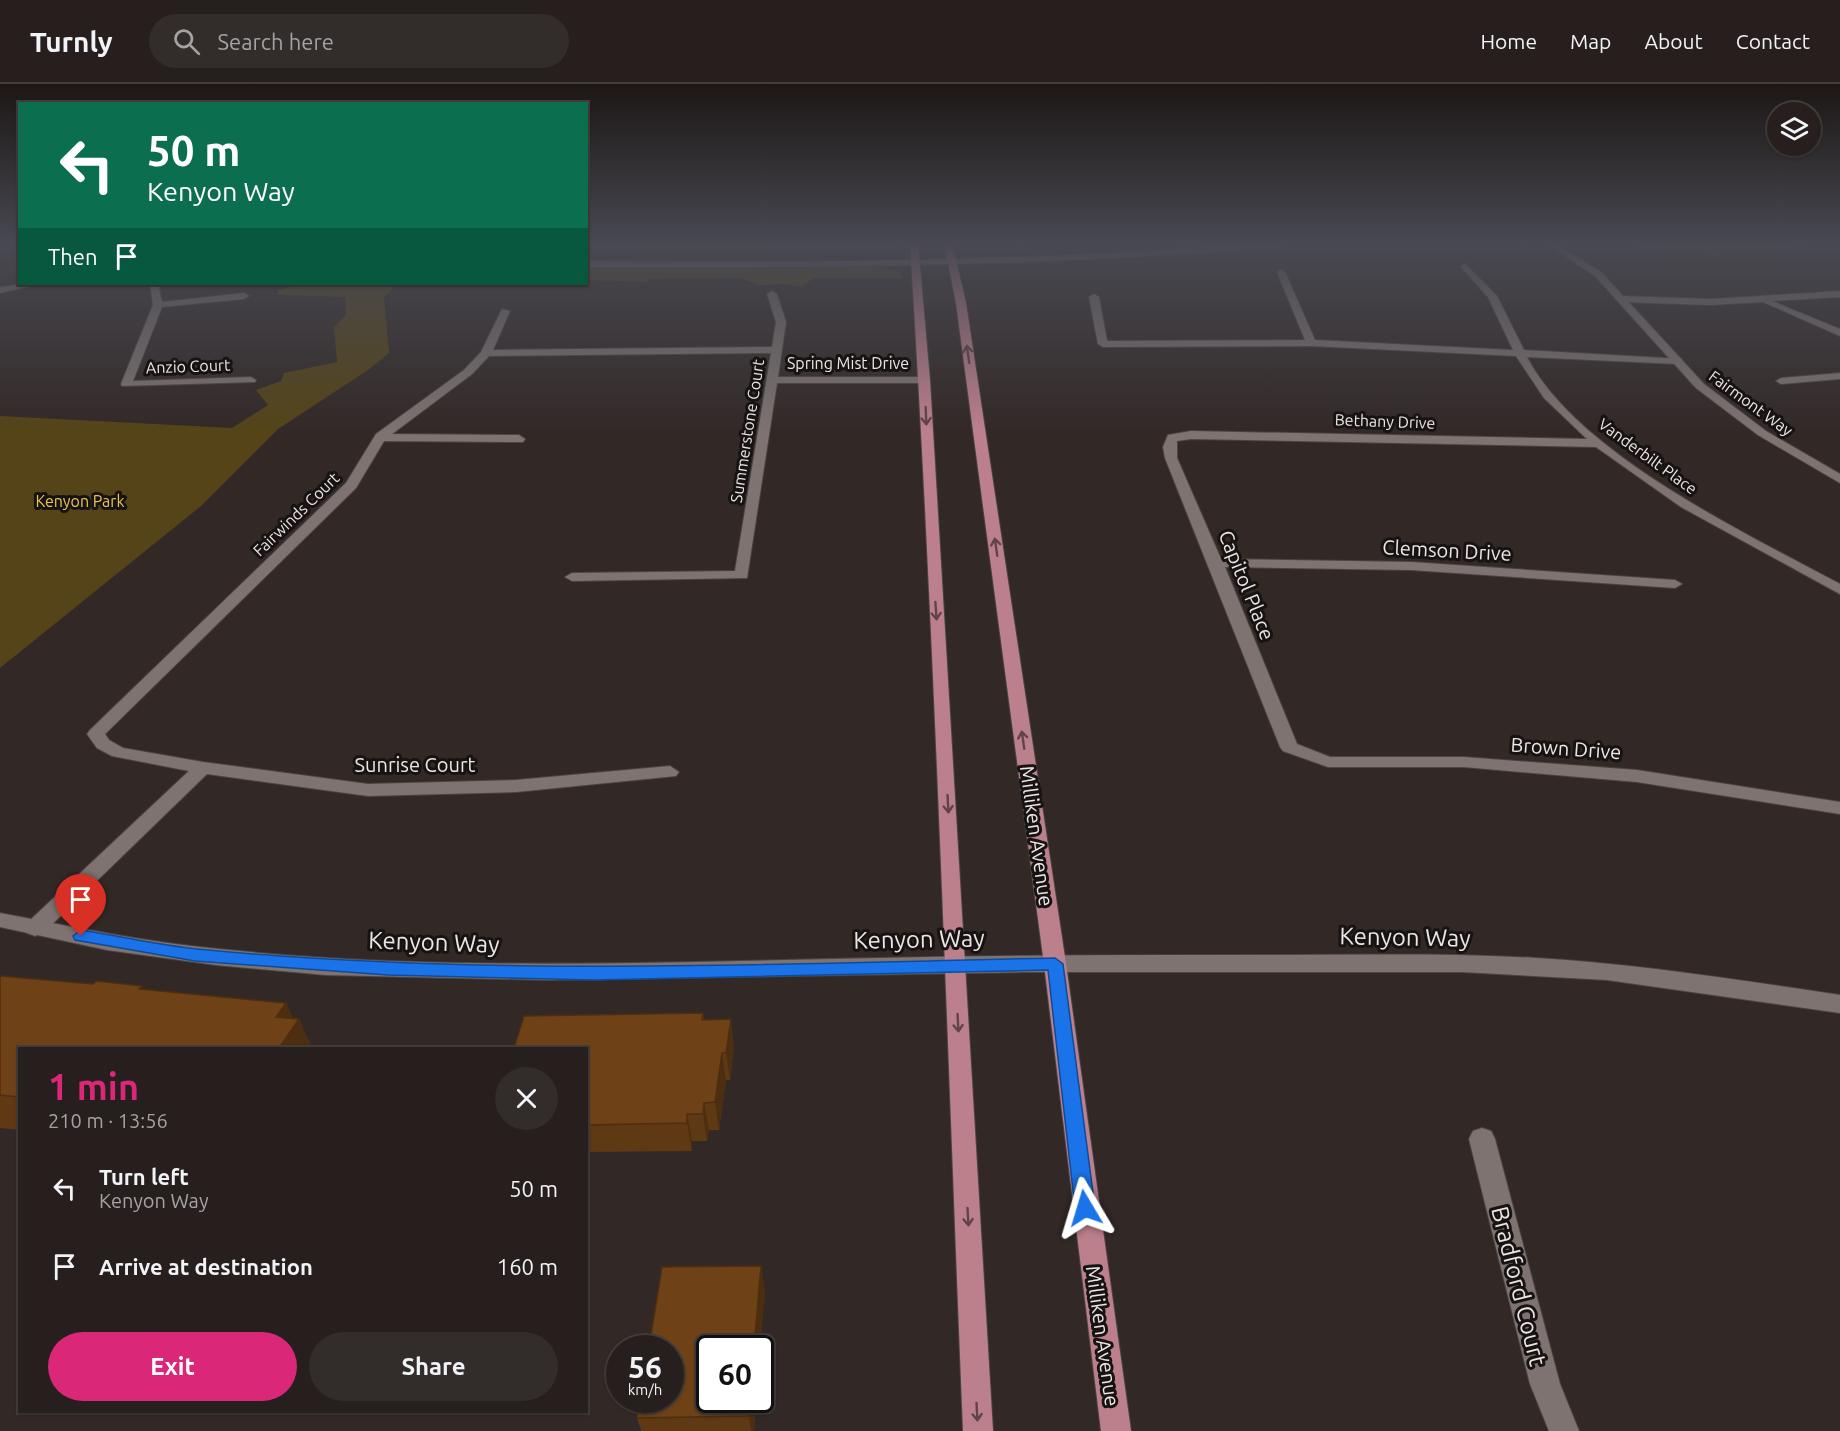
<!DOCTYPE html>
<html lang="en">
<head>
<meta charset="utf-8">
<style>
  :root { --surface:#261f1d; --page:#322c2a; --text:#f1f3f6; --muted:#a4a2a4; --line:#423d3b; --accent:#db2777 }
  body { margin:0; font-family:Ubuntu,sans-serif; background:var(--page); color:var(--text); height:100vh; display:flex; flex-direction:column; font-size:22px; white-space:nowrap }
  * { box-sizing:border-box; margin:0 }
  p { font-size:20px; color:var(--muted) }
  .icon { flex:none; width:33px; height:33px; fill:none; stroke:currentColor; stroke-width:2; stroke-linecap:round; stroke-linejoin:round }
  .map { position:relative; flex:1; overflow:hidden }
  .sheet { position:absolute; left:18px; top:963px; width:570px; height:366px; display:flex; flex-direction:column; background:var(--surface); border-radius:0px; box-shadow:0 2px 4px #0004,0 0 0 2px var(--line) }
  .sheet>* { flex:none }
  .banner { position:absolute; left:18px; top:18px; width:570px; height:183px; border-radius:0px; box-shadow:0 2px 4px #0004,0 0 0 2px var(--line); background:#0b6e4f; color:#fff; overflow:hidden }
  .controls { position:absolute; left:1767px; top:18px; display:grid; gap:12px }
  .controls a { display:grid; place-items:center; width:54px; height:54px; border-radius:50%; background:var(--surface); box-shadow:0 2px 4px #0004,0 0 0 2px var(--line); font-size:30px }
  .speed { position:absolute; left:606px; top:1251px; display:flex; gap:12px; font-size:30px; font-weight:700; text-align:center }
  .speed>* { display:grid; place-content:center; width:78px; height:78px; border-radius:50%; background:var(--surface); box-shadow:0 2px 4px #0004,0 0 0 2px var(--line); line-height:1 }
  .speed small { font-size:15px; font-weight:400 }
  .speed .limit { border:3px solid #111; border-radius:9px; background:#fff; color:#111 }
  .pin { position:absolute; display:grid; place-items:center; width:51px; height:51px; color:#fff; margin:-62px -26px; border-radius:50% 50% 50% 0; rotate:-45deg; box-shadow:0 0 6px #0007 }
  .pin .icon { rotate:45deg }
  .me { position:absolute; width:66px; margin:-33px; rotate:353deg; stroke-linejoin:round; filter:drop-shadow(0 0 4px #0008) }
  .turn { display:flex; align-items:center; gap:21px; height:126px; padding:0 30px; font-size:27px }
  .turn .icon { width:78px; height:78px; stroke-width:2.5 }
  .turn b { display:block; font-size:42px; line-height:51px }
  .then { display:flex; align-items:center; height:57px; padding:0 30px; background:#0003; gap:12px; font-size:22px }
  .round { display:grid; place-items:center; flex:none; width:63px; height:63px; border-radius:32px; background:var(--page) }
  .headline { display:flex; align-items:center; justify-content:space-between; height:102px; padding:0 30px }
  h1 { font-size:36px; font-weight:700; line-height:45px; color:var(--accent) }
  .action { display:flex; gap:12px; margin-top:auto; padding:12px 30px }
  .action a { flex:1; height:69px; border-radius:36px; background:var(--accent); color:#fff; font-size:24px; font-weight:700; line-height:69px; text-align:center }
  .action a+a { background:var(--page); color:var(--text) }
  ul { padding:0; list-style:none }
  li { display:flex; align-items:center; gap:18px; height:78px; padding:0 30px }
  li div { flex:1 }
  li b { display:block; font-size:22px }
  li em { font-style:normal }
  header { display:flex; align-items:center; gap:36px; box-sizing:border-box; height:84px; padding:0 30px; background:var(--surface); border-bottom:2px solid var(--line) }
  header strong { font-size:28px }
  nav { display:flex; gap:33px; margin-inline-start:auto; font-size:21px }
  .search { width:420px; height:54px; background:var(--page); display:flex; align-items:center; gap:15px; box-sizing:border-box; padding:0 21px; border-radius:33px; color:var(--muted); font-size:22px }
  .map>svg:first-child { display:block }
  .green { fill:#544418 }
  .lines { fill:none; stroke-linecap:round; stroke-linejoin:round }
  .street-casing { stroke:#4c4543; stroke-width:2 }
  .secondary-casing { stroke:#4c4543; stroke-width:2 }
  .primary-casing { stroke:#4c4543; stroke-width:2 }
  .street { fill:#7e7371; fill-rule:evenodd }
  .secondary { fill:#7e7371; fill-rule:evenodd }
  .primary { fill:#bc808d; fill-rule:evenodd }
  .wall { fill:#5f3814 }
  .shaded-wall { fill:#4d2e10 }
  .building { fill:#6e4117; stroke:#4d2e10; stroke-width:1.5 }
  .oneway { stroke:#614449 }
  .route { fill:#1a73e8; stroke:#114b97; stroke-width:1.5 }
  .labels { text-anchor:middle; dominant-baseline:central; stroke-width:6; stroke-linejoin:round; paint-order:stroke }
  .far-street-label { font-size:16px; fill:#ebe5e4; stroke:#171312 }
  .far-park-label { font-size:16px; fill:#ecc356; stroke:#171312 }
  .street-label { font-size:20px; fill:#ebe5e4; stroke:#171312 }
  .near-street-label { font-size:24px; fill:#ebe5e4; stroke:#171312 }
</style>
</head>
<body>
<header>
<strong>Turnly</strong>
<div class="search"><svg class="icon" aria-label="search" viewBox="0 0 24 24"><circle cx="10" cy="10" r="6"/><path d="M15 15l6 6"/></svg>Search here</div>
<nav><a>Home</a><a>Map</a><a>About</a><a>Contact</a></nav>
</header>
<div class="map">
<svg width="1840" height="1347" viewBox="0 0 1840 1347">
  <rect width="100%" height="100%" fill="#322927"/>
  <!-- green -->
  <path class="green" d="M 587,159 L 630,161 L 901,159 L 897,164 L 882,166 L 672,168 L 587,165 Z
    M 1624,159 L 1812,159 C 1762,174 1675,175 1624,159 Z
    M 883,183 L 899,187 L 903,194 L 814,194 L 801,203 L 786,200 L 760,201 L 740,194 L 649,195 L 647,198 L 586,196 L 587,184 Z
    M 307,200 L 398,200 L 384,213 L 389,269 L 368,286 L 278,345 L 201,422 L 0,584 L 0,332 L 232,344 L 268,321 L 256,306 L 281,297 L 284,289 L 337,278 L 334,243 L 346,231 L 345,213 L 278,211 L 278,206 Z"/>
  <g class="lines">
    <!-- street casing -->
    <g class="street-casing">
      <path id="street" d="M 1465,180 L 1497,212 L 1524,266 L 1682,275 L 1682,279 L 1678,280 L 1527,273 C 1576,369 1747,450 1840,500 L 1840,510 L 1681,423 L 1596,363 L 1191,355 L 1177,357 L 1177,374 L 1221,475 L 1411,478 L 1675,496 L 1682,500 L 1675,504 L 1411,486 L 1225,483 L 1297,660 L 1330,673 L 1464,673 L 1637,686 L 1840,718 L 1840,730 L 1637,698 L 1464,683 L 1328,683 L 1283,667 L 1280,663 L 1165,374 L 1163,363 L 1168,351 L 1191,347 L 1587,355 L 1544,314 L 1516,272 L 1311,262 L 1103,263 L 1098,260 L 1089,213 L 1094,210 L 1099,213 L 1107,257 L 1305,256 L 1277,188 L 1281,185 L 1285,188 L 1315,256 L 1513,266 L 1488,213 L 1461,183 Z
        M 24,200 L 41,200 L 0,209 L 0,203 Z
        M 150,200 L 158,200 L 162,218 L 244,209 L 249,212 L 244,215 L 162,223 L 133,297 L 251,293 L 256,296 L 255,298 L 122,302 L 121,300 L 153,221 Z
        M 772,207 L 777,210 L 786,238 L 778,293 L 925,293 L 930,296 L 925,299 L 777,299 L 747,494 L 572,497 L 565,493 L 572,489 L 735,487 L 771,269 L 489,272 L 472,290 L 392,350 L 519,351 L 525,355 L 523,358 L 384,357 L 356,404 L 105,650 L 109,656 L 123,664 L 203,678 L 368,700 L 516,696 L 670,682 L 679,688 L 676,692 L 516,708 L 368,712 L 207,690 L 43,849 L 35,852 L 27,849 L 24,844 L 27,839 L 189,687 L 112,672 L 97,664 L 87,650 L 90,646 L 346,399 L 376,350 L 464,286 L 481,268 L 502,225 L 510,227 L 493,266 L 772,263 L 776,238 L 767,210 Z
        M 1840,207 L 1840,213 L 1772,217 L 1840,245 L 1840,252 L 1763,218 L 1710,221 L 1622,218 L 1617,215 L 1622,212 L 1710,215 Z
        M 1840,289 L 1840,295 L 1781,300 L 1776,297 L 1781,294 Z
        M 1482,1044 L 1491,1047 L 1495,1055 L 1560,1300 L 1579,1347 L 1549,1347 L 1530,1300 L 1469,1055 L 1473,1047 Z"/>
    </g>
    <!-- secondary casing -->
    <g class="secondary-casing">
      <path id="secondary" d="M 1255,159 L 1288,159 C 1275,167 1196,169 1176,170 C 980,183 783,184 586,183 L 586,177 C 810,179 1033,178 1255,159 Z
        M 1545,159 L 1555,159 L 1601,188 L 1704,300 L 1766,347 L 1840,390 L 1840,399 L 1758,351 L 1696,304 L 1595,192 Z
        M 0,829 C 73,843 145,858 219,865 C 438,888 658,878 878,874 C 1007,871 1137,871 1267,871 C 1357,871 1447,869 1536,874 C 1638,880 1739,896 1840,911 L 1840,929 L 1607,896 L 1462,888 L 1027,888 L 548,896 L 326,891 L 216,881 L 107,866 L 0,843 Z"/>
    </g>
    <!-- primary casing -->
    <g class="primary-casing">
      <path id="primary" d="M 910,159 L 918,159 L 930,296 L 993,1347 L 963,1347 C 947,951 935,555 910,159 Z
        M 944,159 L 952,159 L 966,219 L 1066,880 L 1131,1347 L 1101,1347 L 1044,880 L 956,219 Z"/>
    </g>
    <!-- street -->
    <use href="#street" class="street"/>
    <!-- secondary -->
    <use href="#secondary" class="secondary"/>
    <!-- primary -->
    <use href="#primary" class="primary"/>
  </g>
  <!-- wall -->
  <path class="wall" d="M 0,892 L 143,905 L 299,935 L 312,964 L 20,964 L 20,1046 L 0,1044 Z
    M 703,929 L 704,936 L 734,963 L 730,996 L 726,996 L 719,1046 L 709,1046 L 707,1057 L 692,1057 L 692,1067 L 586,1068 L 586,964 Z
    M 761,1182 L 765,1209 L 710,1316 L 756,1316 L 754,1347 L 641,1347 L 637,1334 Z"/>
  <!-- shaded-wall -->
  <path class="shaded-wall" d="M 286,919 L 296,940 L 299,935 L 312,964 L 279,964 L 276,933 Z
    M 731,935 L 734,963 L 730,996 L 726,969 Z
    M 722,969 L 726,996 L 719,1046 L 715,1018 Z
    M 704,1019 L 709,1046 L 707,1057 L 703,1030 Z
    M 687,1030 L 692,1057 L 692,1067 L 687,1039 Z
    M 761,1182 L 765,1209 L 760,1266 L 760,1264 L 754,1264 Z
    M 750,1316 L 756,1316 L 754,1347 L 751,1347 L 749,1332 Z"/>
  <!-- building -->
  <path class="building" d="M 0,892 L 93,900 L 96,897 L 142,902 L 139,905 L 286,919 L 276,933 L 299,935 L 279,964 L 20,964 L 20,1013 L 0,1011 Z
    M 703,929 L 702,936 L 731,935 L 726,969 L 722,969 L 715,1018 L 704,1019 L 703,1030 L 687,1030 L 687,1039 L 586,1041 L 586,964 L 514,964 L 524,932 Z
    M 761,1182 L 754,1264 L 710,1264 L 710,1316 L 750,1316 L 749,1332 L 637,1334 L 640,1316 L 670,1316 L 670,1264 L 649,1264 L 662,1183 Z"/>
  <!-- one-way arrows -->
  <defs><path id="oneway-shaft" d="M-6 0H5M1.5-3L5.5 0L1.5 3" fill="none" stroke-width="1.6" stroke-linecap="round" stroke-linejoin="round" transform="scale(1.5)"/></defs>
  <g class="oneway">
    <use href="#oneway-shaft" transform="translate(968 270) rotate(-98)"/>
    <use href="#oneway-shaft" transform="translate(926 332) rotate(88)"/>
    <use href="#oneway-shaft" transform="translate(996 463) rotate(-98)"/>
    <use href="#oneway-shaft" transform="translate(936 527) rotate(86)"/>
    <use href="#oneway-shaft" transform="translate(1023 656) rotate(-98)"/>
    <use href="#oneway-shaft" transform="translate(948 720) rotate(87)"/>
    <use href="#oneway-shaft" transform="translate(958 939) rotate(87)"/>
    <use href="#oneway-shaft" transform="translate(968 1133) rotate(87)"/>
    <use href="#oneway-shaft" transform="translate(977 1328) rotate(87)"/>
  </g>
  <!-- sky -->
  <linearGradient id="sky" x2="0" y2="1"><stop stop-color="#1c1715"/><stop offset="0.46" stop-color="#494952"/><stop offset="1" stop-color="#494952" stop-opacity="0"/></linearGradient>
  <rect width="1840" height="348" fill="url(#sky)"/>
  <!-- route -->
  <path class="route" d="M 81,846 C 119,852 158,861 197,865 C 482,893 769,880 1055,874 L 1063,880 L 1095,1124 L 1092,1131 L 1085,1133 L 1078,1131 L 1075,1124 L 1048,886 L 595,896 L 388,891 L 195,877 L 75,856 L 73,852 Z"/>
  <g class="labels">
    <!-- far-street labels -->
    <g class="far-street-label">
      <text x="848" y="279">Spring Mist Drive</text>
      <text transform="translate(188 282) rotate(-2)">Anzio Court</text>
      <text transform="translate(1751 319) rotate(36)">Fairmont Way</text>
      <text transform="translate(1385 337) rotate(2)">Bethany Drive</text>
      <text transform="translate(747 347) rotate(-81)">Summerstone Court</text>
      <text transform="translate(1648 372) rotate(36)">Vanderbilt Place</text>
      <text transform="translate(296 430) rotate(-44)">Fairwinds Court</text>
    </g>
    <!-- far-park labels -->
    <g class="far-park-label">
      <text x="80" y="417">Kenyon Park</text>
    </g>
    <!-- street labels -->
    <g class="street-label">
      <text transform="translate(1447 466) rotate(3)">Clemson Drive</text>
      <text transform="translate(1247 501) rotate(68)">Capitol Place</text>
      <text transform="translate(1566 664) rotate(4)">Brown Drive</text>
      <text x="415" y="680">Sunrise Court</text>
      <text transform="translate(1037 752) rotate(82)">Milliken Avenue</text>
      <text transform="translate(1103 1252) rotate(82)">Milliken Avenue</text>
    </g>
    <!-- near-street labels -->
    <g class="near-street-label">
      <text transform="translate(1405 853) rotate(1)">Kenyon Way</text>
      <text transform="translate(919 855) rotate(-1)">Kenyon Way</text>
      <text transform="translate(434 858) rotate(2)">Kenyon Way</text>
      <text transform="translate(1519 1202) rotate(76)">Bradford Court</text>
    </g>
  </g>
</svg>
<div class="controls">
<a><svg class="icon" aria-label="layers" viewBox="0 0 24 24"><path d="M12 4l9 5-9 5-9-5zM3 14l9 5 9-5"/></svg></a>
</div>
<div class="speed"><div>56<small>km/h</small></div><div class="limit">60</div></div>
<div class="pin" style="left:81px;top:852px;background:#d93025"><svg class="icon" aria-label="arrive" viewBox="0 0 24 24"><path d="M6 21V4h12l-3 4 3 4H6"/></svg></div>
<svg class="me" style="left:1085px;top:1124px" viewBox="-20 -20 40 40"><path d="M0-17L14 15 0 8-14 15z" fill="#1a73e8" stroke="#fff" stroke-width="4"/></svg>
<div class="banner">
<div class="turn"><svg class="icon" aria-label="left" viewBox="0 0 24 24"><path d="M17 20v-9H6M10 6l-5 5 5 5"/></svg><div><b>50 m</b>Kenyon Way</div></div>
<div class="then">Then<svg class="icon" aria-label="arrive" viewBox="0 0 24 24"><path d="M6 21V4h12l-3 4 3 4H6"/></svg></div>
</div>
<section class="sheet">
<div class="headline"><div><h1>1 min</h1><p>210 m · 13:56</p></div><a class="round"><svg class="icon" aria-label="close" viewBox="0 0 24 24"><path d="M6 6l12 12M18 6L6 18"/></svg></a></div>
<ul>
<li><svg class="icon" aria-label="left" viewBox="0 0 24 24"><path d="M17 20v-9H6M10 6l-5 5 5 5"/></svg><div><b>Turn left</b><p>Kenyon Way</p></div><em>50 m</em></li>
<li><svg class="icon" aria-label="arrive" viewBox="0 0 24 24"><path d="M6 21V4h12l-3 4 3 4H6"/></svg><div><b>Arrive at destination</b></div><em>160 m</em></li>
</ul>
<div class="action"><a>Exit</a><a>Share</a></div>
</section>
</div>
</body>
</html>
